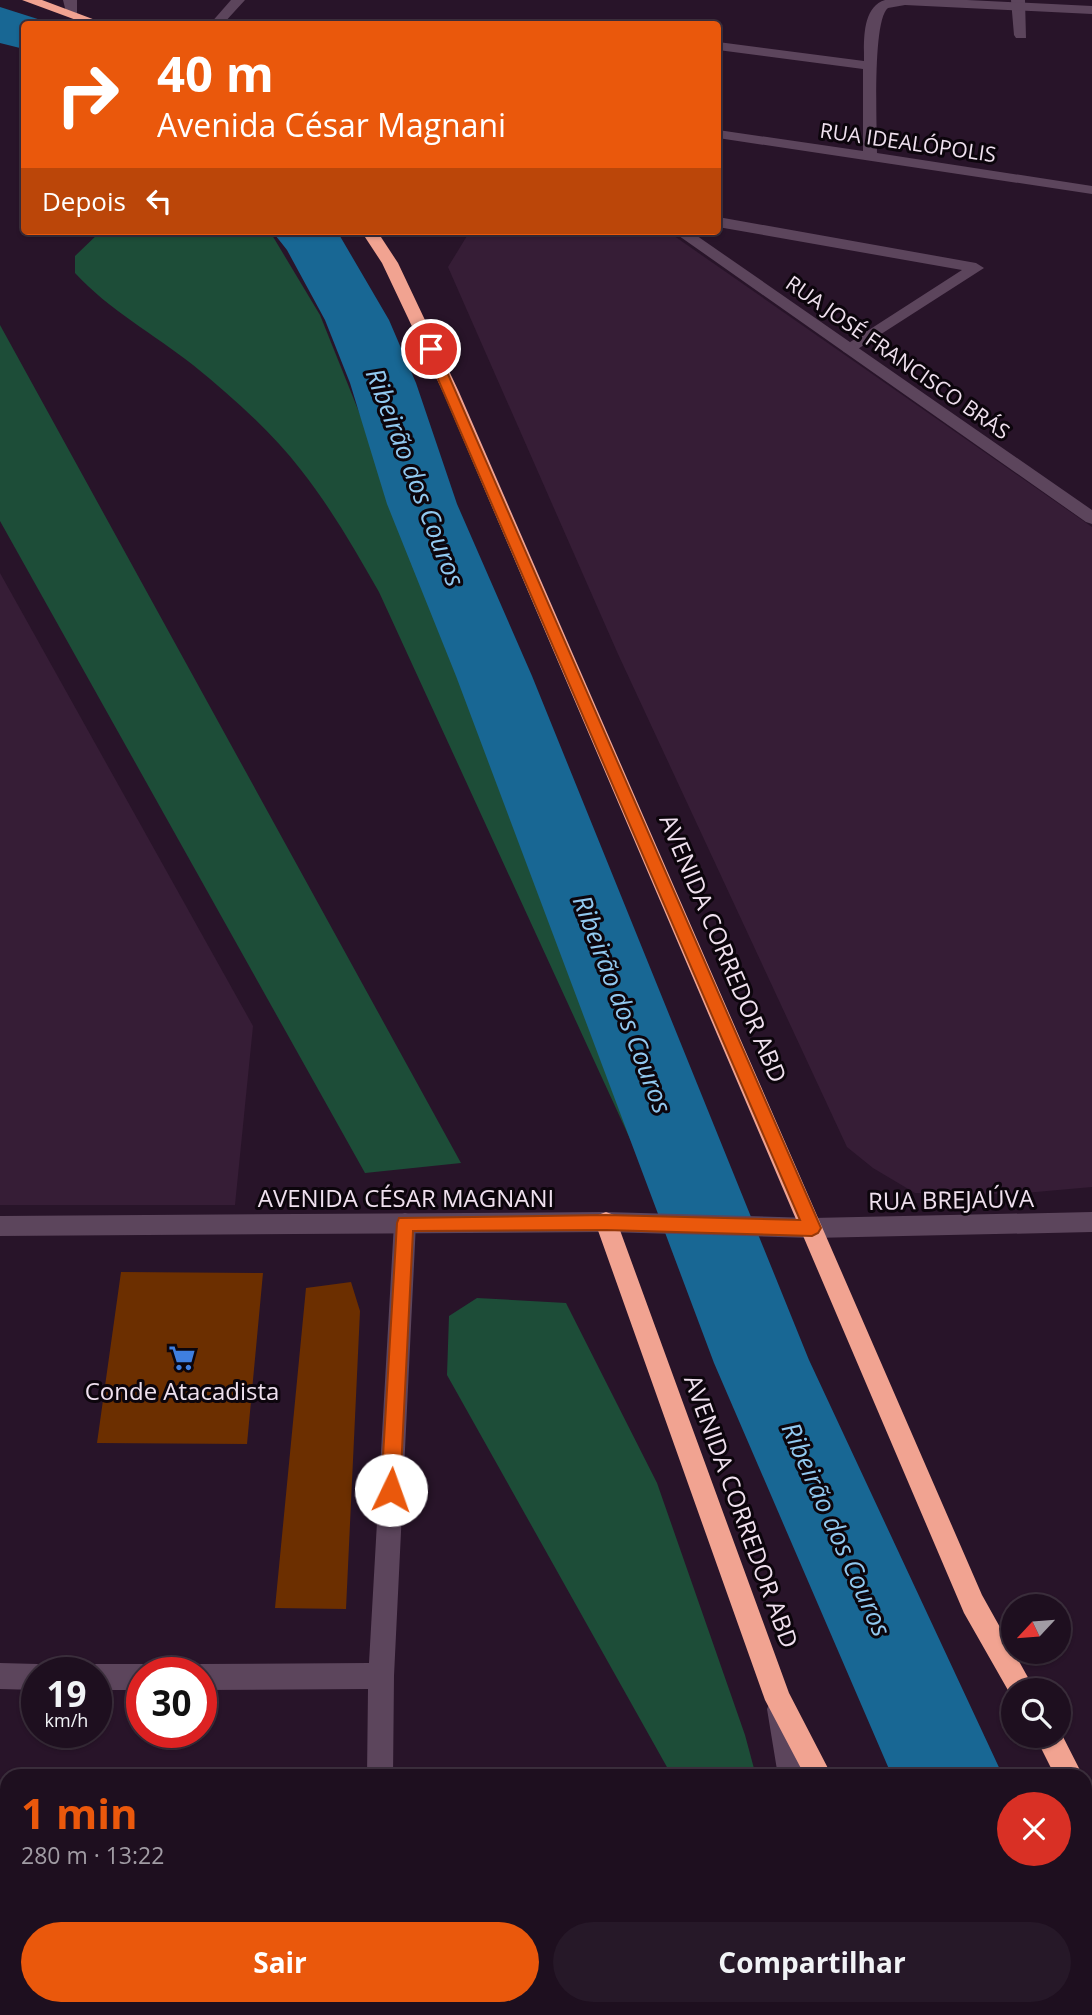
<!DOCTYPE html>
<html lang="pt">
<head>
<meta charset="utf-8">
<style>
  :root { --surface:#1e0f1f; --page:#261828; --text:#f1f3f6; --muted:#a19ca4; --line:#3c2f3d; --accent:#ea580c }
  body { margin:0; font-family:"Open Sans",sans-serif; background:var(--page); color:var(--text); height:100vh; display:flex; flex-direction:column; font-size:26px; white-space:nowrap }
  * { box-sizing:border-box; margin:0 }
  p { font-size:23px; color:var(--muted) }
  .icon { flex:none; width:38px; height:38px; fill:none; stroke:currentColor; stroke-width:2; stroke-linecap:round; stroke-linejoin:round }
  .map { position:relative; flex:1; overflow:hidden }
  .details { position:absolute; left:0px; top:1769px; width:1092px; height:247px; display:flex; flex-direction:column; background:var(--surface); border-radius:21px 21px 0 0; box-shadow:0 2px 5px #0004,0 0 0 2px var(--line) }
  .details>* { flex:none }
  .top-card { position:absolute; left:21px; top:21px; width:700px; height:214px; border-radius:7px; box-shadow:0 2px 5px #0004,0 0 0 2px var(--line); background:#ea580c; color:#fff; overflow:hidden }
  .needle { width:46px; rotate:244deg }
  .controls { position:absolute; left:1001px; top:1594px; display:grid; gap:14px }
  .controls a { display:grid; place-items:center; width:70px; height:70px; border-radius:50%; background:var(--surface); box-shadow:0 2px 5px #0004,0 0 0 2px var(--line); font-size:35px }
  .speed { position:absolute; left:21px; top:1657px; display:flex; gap:14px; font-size:35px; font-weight:700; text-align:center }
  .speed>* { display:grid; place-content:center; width:91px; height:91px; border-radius:50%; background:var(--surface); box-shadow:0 2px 5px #0004,0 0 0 2px var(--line); line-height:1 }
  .speed small { font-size:18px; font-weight:400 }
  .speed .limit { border:10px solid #d22; background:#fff; color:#111 }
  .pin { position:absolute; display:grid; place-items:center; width:60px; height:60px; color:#fff; margin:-30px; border:4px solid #fff; border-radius:50%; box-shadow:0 2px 7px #0007 }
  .me { position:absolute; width:77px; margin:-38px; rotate:3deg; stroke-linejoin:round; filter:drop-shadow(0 0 5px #0008) }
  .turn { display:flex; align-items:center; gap:24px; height:147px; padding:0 21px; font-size:32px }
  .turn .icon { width:91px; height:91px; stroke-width:2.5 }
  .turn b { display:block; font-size:49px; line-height:60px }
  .then { display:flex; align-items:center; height:66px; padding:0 21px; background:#0003; gap:14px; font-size:26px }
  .round { display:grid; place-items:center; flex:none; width:74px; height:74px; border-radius:37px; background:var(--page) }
  .summary { display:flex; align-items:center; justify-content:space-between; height:119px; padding:0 21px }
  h1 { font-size:42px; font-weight:700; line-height:52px; color:var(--accent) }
  .cta { display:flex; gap:14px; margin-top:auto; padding:14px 21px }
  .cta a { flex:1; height:80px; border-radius:42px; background:var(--accent); color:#fff; font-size:28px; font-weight:700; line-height:80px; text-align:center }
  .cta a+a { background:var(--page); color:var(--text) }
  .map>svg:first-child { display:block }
  .built { fill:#361d36 }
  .green { fill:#1d4d38 }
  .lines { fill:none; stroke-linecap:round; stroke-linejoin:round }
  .river { fill:#186794; fill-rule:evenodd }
  .building { fill:#6c2f00 }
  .lane { fill:#5c455c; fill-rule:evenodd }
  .street { fill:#5c455c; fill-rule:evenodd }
  .secondary { fill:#5c455c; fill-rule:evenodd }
  .highway { fill:#f1a391; fill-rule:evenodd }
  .route { fill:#ea580c; stroke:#983908; stroke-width:2 }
  .labels { text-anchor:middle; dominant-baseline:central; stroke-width:6; stroke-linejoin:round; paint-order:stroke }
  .far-street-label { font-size:21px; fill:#efe0ee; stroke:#0c050c }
  .street-label { font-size:24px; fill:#efe0ee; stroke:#0c050c }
  .poi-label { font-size:24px; fill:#efe0ee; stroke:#0c050c }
  .water-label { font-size:26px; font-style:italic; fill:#92c9f0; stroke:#0c050c }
</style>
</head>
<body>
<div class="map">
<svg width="1092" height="2015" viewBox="0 0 1092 2015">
  <rect width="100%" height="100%" fill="#281429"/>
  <!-- built -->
  <path class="built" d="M 470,231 L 667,231 L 1092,527 L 1092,1187 L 1012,1194 L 915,1193 L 873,1168 L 847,1147 L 618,654 L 448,267 Z
    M 0,573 L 253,1026 L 235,1205 L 0,1205 Z"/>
  <!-- green -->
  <path class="green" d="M 101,231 L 270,231 L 272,235 L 320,315 L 365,427 L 409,554 L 657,1135 L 631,1141 L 379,592 C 355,550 331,508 301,470 C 271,431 231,396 193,365 C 154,334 109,310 75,273 L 75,256 Z
    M 0,325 L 461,1163 L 365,1173 L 0,521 Z
    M 477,1298 L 566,1303 L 657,1483 L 745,1735 L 756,1776 L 672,1776 L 447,1375 L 449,1316 Z"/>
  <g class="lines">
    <!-- river -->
    <path class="river" d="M 0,7 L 44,21 L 46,24 L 24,24 L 24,49 L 0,43 Z
      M 272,231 L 337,231 L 389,320 L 416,383 L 457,504 L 532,676 L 809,1360 L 1003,1776 L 892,1776 L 714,1363 L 456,676 L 387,504 L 350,383 L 325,320 L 287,250 Z
      M 1085,1936 L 1092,1939 L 1092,2015 L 1035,2015 L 1033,2009 L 1085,2009 Z"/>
  </g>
  <!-- building -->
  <path class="building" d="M 121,1272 L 263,1273 L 247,1444 L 97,1443 Z
    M 351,1282 L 360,1311 L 346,1609 L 275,1608 L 306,1288 Z"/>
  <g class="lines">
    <!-- lane -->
    <path class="lane" d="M 1011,0 L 1025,0 L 1026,38 L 1016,38 L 1014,35 Z
      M 718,217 L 976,263 L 984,268 L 850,354 L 844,352 L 842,349 L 844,346 L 962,270 L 718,227 Z"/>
    <!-- street -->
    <path class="street" d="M 231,0 L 245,0 L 223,24 L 210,24 Z
      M 885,0 L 967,0 L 1092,6 L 1092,14 L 905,5 L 888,8 C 872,20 877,129 877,153 L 1092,186 L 1092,194 L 718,138 L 718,130 L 863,151 L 863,69 L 718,50 L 718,42 L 864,61 C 864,40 862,7 885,0 Z
      M 672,231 L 690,231 L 1092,510 L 1092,524 L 1086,522 Z
      M 405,1213 L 413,1216 L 416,1223 L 394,1676 L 393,1776 L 367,1776 L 368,1689 L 201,1690 L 201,1673 L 190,1673 L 192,1668 L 201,1664 L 369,1663 L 394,1223 L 397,1216 Z
      M 0,1663 L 37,1664 L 46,1668 L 48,1673 L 37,1673 L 37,1690 L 0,1689 Z
      M 96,1664 L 142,1664 L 151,1668 L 153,1673 L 142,1673 L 142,1690 L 96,1690 L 96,1673 L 85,1673 L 87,1668 Z
      M 780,1696 L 789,1700 L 793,1709 L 804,1776 L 778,1776 L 767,1709 L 771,1700 Z
      M 365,2009 L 393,2009 L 393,2015 L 365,2015 Z
      M 814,2009 L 842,2009 L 843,2015 L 815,2015 Z"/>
    <!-- secondary -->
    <path class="secondary" d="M 63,0 L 77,0 L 77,16 L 67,16 Z
      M 606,1212 L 812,1218 L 1092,1212 L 1092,1232 L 812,1238 L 606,1232 L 0,1236 L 0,1216 Z"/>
    <!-- highway -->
    <path class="highway" d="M 22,0 L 42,0 L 106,24 L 87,24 Z
      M 361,231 L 377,231 L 398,263 L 459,392 L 982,1595 L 1035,1690 L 1013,1690 L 1013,1699 L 964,1613 L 443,392 L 382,263 Z
      M 606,1212 L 614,1215 L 617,1222 L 789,1693 L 832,1776 L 805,1776 L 765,1700 L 595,1222 L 598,1215 Z
      M 1059,1729 L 1083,1776 L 1055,1776 L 1035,1736 L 1059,1736 Z
      M 1085,1788 L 1092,1791 L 1092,1828 L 1085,1825 Z
      M 928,2009 L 957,2009 L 959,2015 L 930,2015 Z"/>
  </g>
  <!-- route -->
  <path class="route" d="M 431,346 L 437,349 L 821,1228 L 818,1233 L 812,1236 L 606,1230 L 413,1231 L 400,1490 L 397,1496 L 391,1498 L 384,1496 L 381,1490 L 397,1223 L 399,1218 L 606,1215 L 800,1220 L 425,349 Z"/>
  <!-- icons -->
  <defs>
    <g id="supermarket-bare" transform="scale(2.1)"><path d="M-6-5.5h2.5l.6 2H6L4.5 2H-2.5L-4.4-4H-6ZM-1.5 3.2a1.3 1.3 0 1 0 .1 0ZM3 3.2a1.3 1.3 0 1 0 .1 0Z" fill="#3f7fe0" stroke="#0c050c" stroke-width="2.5" paint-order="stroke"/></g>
  </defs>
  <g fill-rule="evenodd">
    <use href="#supermarket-bare" x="182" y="1358"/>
  </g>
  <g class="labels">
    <!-- far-street labels -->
    <g class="far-street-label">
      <text transform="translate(908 142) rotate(8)">RUA IDEALÓPOLIS</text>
      <text transform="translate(898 357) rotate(35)">RUA JOSÉ FRANCISCO BRÁS</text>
    </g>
    <!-- street labels -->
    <g class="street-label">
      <text transform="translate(724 948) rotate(67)">AVENIDA CORREDOR ABD</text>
      <text x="406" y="1197">AVENIDA CÉSAR MAGNANI</text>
      <text transform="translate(951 1199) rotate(-1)">RUA BREJAÚVA</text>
      <text transform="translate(742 1511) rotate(70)">AVENIDA CORREDOR ABD</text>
    </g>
    <!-- poi labels -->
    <g class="poi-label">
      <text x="182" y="1390">Conde Atacadista</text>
    </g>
    <!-- water labels -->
    <g class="water-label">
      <text transform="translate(416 477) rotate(69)">Ribeirão dos Couros</text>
      <text transform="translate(623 1004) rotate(69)">Ribeirão dos Couros</text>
      <text transform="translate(837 1529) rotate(66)">Ribeirão dos Couros</text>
    </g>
  </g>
</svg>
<div class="controls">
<a><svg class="needle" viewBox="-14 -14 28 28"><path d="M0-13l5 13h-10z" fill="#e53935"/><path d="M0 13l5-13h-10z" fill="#a19ca4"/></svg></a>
<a><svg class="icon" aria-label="search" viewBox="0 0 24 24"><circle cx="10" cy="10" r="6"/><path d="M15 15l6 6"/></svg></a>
</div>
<div class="speed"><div>19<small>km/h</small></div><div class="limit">30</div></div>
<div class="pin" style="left:431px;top:349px;background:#d93025"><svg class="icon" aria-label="arrive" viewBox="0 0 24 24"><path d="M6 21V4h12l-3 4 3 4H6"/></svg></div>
<svg class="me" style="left:391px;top:1490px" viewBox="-20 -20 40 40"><circle r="19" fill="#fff"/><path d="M0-13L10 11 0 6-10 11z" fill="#ea580c"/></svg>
<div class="top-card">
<div class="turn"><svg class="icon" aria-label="right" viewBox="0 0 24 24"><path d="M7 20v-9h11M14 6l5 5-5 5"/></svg><div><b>40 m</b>Avenida César Magnani</div></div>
<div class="then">Depois<svg class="icon" aria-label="left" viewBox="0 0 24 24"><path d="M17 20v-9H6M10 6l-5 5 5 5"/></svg></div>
</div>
<section class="details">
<div class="summary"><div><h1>1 min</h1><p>280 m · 13:22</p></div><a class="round" style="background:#d93025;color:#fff"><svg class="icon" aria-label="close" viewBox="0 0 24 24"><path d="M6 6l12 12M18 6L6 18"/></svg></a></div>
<div class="cta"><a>Sair</a><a>Compartilhar</a></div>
</section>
</div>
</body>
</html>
